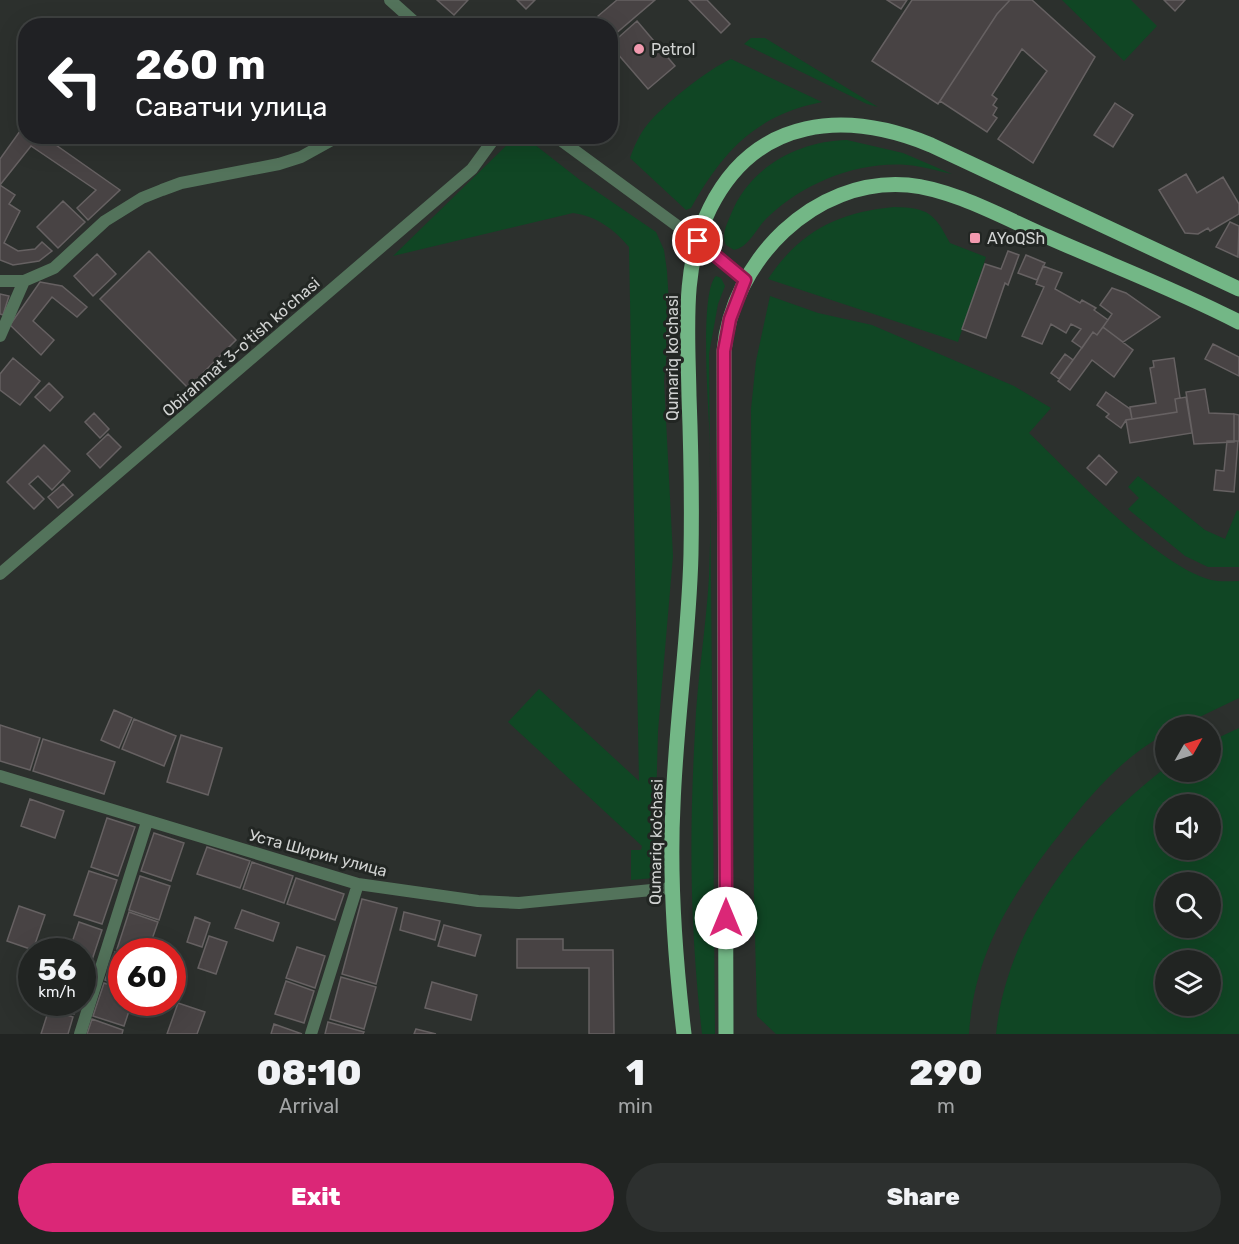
<!DOCTYPE html>
<html lang="en">
<head>
<meta charset="utf-8">
<style>
  :root { --surface:#212422; --page:#2d302f; --text:#f1f3f6; --muted:#a2a4a5; --line:#3e4140; --accent:#db2777 }
  body { margin:0; font-family:Rubik,sans-serif; background:var(--page); color:var(--text); height:100vh; display:flex; flex-direction:column; font-size:22px; white-space:nowrap }
  * { box-sizing:border-box; margin:0 }
  p { font-size:20px; color:var(--muted) }
  .icon { flex:none; width:33px; height:33px; fill:none; stroke:currentColor; stroke-width:2; stroke-linecap:round; stroke-linejoin:round }
  .map { position:relative; height:1034px; overflow:hidden }
  .side { display:flex; flex-direction:column; background:var(--surface); flex:1 }
  .side>* { flex:none }
  .top-card { position:absolute; left:18px; top:18px; width:600px; height:126px; border-radius:24px; box-shadow:0 6px 24px #0002,0 0 0 2px var(--line); background:#202124; color:#fff; overflow:hidden }
  .needle { width:39px; rotate:51deg }
  .controls { position:absolute; left:1155px; top:716px; display:grid; gap:12px }
  .controls a { display:grid; place-items:center; width:66px; height:66px; border-radius:50%; background:var(--surface); box-shadow:0 6px 24px #0002,0 0 0 2px var(--line); font-size:30px }
  .speed { position:absolute; left:18px; top:938px; display:flex; gap:12px; font-size:30px; font-weight:700; text-align:center }
  .speed>* { display:grid; place-content:center; width:78px; height:78px; border-radius:50%; background:var(--surface); box-shadow:0 6px 24px #0002,0 0 0 2px var(--line); line-height:1 }
  .speed small { font-size:15px; font-weight:400 }
  .speed .limit { border:9px solid #d22; background:#fff; color:#111 }
  .pin { position:absolute; display:grid; place-items:center; width:51px; height:51px; color:#fff; margin:-26px; border:3px solid #fff; border-radius:50%; box-shadow:0 2px 6px #0007 }
  .me { position:absolute; width:66px; margin:-33px; rotate:0deg; stroke-linejoin:round; filter:drop-shadow(0 0 4px #0008) }
  .turn { display:flex; align-items:center; gap:21px; height:126px; padding:0 18px; font-size:27px }
  .turn .icon { width:78px; height:78px; stroke-width:2.5 }
  .turn b { display:block; font-size:42px; line-height:51px }
  .eta { display:flex; justify-content:space-evenly; align-items:center; height:102px; text-align:center }
  .eta b { font-size:36px; font-weight:800; line-height:42px }
  .button { display:flex; gap:12px; margin-top:auto; padding:12px 18px }
  .button a { flex:1; height:69px; border-radius:36px; background:var(--accent); color:#fff; font-size:24px; font-weight:800; line-height:69px; text-align:center }
  .button a+a { background:var(--page); color:var(--text) }
  .map>svg:first-child { display:block }
  .green { fill:#104624; fill-rule:evenodd }
  .building { fill:#484344; stroke:#666162; stroke-width:1.5 }
  .lines { fill:none; stroke-linecap:round; stroke-linejoin:round }
  .minor { stroke:#53735b; stroke-width:12 }
  .primary { stroke:#73b786; stroke-width:15 }
  .route-casing { stroke:#8e194d; stroke-width:15 }
  .route { stroke:#db2777; stroke-width:10 }
  .poi-dot { fill:#f29aaf; stroke:#222623; stroke-width:2 }
  .labels { text-anchor:middle; dominant-baseline:central; stroke-width:6; stroke-linejoin:round; paint-order:stroke }
  .poi-label { font-size:16px; fill:#d1d3d2; stroke:#222623; text-anchor:start }
  .street-label { font-size:16px; fill:#d1d3d2; stroke:#222623 }
</style>
</head>
<body>
<div class="map">
<svg width="1239" height="1034" viewBox="0 0 1239 1034">
  <rect width="100%" height="100%" fill="#2c302d"/>
  <!-- green -->
  <path class="green" d="M 1062,0 L 1131,0 L 1157,26 L 1124,61 Z
    M 751,38 L 765,38 L 878,107 L 867,104 L 744,44 Z
    M 731,59 L 822,102 C 756,115 723,151 691,208 L 686,210 L 630,158 C 634,147 639,135 647,125 C 663,105 708,69 731,59 Z
    M 515,137 L 525,137 L 580,180 L 656,232 L 664,250 L 667,271 L 670,321 L 664,381 L 673,556 L 658,731 L 654,878 L 631,880 L 631,850 L 641,850 L 642,846 L 508,722 L 539,689 L 639,781 L 629,247 C 614,229 596,216 573,213 L 393,256 Z
    M 847,140 L 903,153 L 952,174 C 937,171 922,166 907,165 C 858,161 804,183 769,216 C 757,226 750,247 734,250 L 726,245 C 721,235 727,224 731,214 C 750,167 798,141 847,140 Z
    M 894,207 C 929,208 934,213 950,243 L 986,257 L 958,342 L 768,279 C 799,232 838,212 894,207 Z
    M 716,276 L 721,278 L 725,286 L 718,304 L 709,354 L 715,1034 L 702,1034 C 690,929 689,837 695,731 C 697,680 706,629 709,577 C 711,526 711,475 709,423 C 708,398 700,291 716,276 Z
    M 770,296 L 818,313 L 872,325 L 1014,386 L 1051,408 L 1029,433 C 1071,473 1157,566 1211,580 C 1220,582 1230,581 1239,581 L 1239,698 L 1181,726 L 1166,726 L 1165,734 C 1123,757 1092,793 1063,830 C 1013,892 974,952 969,1034 L 776,1034 L 757,1016 L 755,934 L 750,928 L 751,913 L 754,908 L 751,409 L 756,361 Z
    M 1138,476 L 1205,530 L 1225,539 L 1237,510 L 1239,511 L 1239,567 L 1208,567 L 1185,556 L 1128,509 L 1139,498 L 1128,487 Z
    M 1239,728 L 1239,1034 L 996,1034 C 1007,926 1082,832 1165,768 L 1166,771 L 1210,771 L 1211,741 ZM 1166,804 L 1210,804 L 1210,849 L 1166,849 ZM 1166,882 L 1210,882 L 1210,927 L 1166,927 ZM 1166,960 L 1210,960 L 1210,1005 L 1166,1005 Z"/>
  <!-- building -->
  <path class="building" d="M 437,0 L 468,0 L 454,15 Z
    M 517,0 L 535,0 L 526,9 Z
    M 617,0 L 655,0 L 614,35 L 610,26 L 606,26 L 598,16 Z
    M 689,0 L 707,0 L 730,24 L 721,33 Z
    M 887,0 L 907,0 L 901,9 Z
    M 912,0 L 1010,0 L 997,14 L 938,104 L 872,61 Z
    M 1010,0 L 1032,0 L 1095,57 L 1033,163 L 998,139 L 1047,71 L 1022,49 L 992,95 L 997,99 L 993,105 L 997,108 L 993,115 L 997,118 L 987,132 L 940,101 L 997,14 Z
    M 1164,0 L 1185,0 L 1175,11 Z
    M 637,21 L 675,66 L 648,89 L 610,45 Z
    M 1115,103 L 1133,115 L 1113,147 L 1094,135 Z
    M 25,124 L 26,136 L 43,136 L 120,190 L 88,220 L 77,208 L 96,190 L 31,146 L 0,185 L 15,195 L 9,204 L 20,211 L 4,243 L 18,251 L 35,249 L 42,242 L 52,251 L 39,261 L 13,265 L 0,260 L 0,159 Z
    M 1186,174 L 1197,193 L 1223,177 L 1239,204 L 1239,214 L 1210,231 L 1208,228 L 1198,234 L 1185,233 L 1159,190 Z
    M 63,201 L 85,222 L 58,248 L 37,227 Z
    M 1230,222 L 1239,226 L 1238,257 L 1216,247 Z
    M 149,251 L 236,340 L 188,388 L 100,299 Z
    M 1008,251 L 1019,255 L 1008,285 L 1005,283 L 986,338 L 962,329 L 985,264 L 1001,269 Z
    M 97,254 L 116,274 L 93,296 L 74,276 Z
    M 1026,255 L 1045,263 L 1037,280 L 1018,273 Z
    M 1043,266 L 1062,273 L 1055,289 L 1080,303 L 1082,300 L 1096,308 L 1094,310 L 1108,320 L 1097,335 L 1093,332 L 1082,348 L 1072,341 L 1081,329 L 1071,324 L 1066,333 L 1051,324 L 1042,344 L 1022,336 L 1044,287 L 1036,284 Z
    M 40,282 L 62,286 L 87,307 L 77,317 L 52,297 L 33,321 L 54,340 L 41,355 L 10,325 Z
    M 1112,288 L 1126,293 L 1160,317 L 1123,342 L 1103,327 L 1112,314 L 1100,305 Z
    M 0,294 L 9,296 L 3,315 L 0,314 Z
    M 1103,327 L 1133,350 L 1114,377 L 1092,360 L 1070,390 L 1058,381 L 1093,332 L 1097,335 Z
    M 1213,344 L 1239,357 L 1239,376 L 1205,359 Z
    M 1065,354 L 1073,360 L 1059,379 L 1051,373 Z
    M 13,358 L 40,381 L 20,405 L 0,390 L 0,374 Z
    M 1174,358 L 1180,398 L 1175,399 L 1177,412 L 1132,419 L 1130,407 L 1156,403 L 1150,368 L 1154,367 L 1153,361 Z
    M 49,383 L 63,397 L 50,411 L 35,397 Z
    M 1205,389 L 1209,413 L 1234,414 L 1234,442 L 1194,444 L 1186,392 Z
    M 1106,392 L 1130,409 L 1132,419 L 1126,420 L 1121,428 L 1106,417 L 1109,414 L 1097,405 Z
    M 1186,397 L 1192,433 L 1130,443 L 1126,420 L 1177,412 L 1175,399 Z
    M 94,413 L 109,429 L 100,438 L 85,422 Z
    M 1234,414 L 1239,415 L 1239,441 L 1234,441 Z
    M 108,434 L 121,447 L 100,468 L 87,454 Z
    M 1227,441 L 1238,441 L 1234,492 L 1214,490 L 1216,470 L 1224,471 Z
    M 44,445 L 70,471 L 52,490 L 38,476 L 29,484 L 44,499 L 34,509 L 7,482 Z
    M 1099,455 L 1117,472 L 1106,485 L 1087,468 Z
    M 63,484 L 73,495 L 58,508 L 48,497 Z
    M 114,710 L 132,718 L 119,748 L 101,740 Z
    M 134,719 L 176,736 L 164,766 L 122,749 Z
    M 0,725 L 40,738 L 30,770 L 0,761 Z
    M 181,735 L 222,748 L 208,795 L 167,782 Z
    M 43,739 L 115,762 L 104,794 L 33,771 Z
    M 30,799 L 64,811 L 55,838 L 21,826 Z
    M 107,818 L 135,827 L 118,876 L 91,867 Z
    M 154,833 L 184,843 L 171,881 L 141,871 Z
    M 207,847 L 250,861 L 240,888 L 197,874 Z
    M 252,862 L 293,876 L 284,903 L 243,889 Z
    M 89,871 L 117,880 L 102,924 L 74,915 Z
    M 140,876 L 170,886 L 159,920 L 129,910 Z
    M 296,878 L 344,894 L 335,920 L 287,904 Z
    M 362,899 L 397,908 L 376,984 L 342,974 Z
    M 19,906 L 45,915 L 33,950 L 7,941 Z
    M 242,910 L 279,923 L 273,941 L 235,928 Z
    M 129,912 L 158,922 L 148,951 L 117,949 Z
    M 404,912 L 440,921 L 435,940 L 400,930 Z
    M 195,917 L 210,923 L 202,947 L 187,942 Z
    M 79,922 L 102,930 L 85,981 L 82,980 L 82,951 L 69,951 Z
    M 444,925 L 481,935 L 475,956 L 438,946 Z
    M 209,936 L 227,942 L 216,974 L 198,968 Z
    M 517,939 L 563,939 L 563,950 L 613,950 L 614,1034 L 589,1034 L 589,968 L 517,968 Z
    M 297,947 L 325,956 L 315,988 L 286,978 Z
    M 115,952 L 122,954 L 122,986 L 105,980 Z
    M 341,977 L 376,987 L 364,1029 L 330,1019 Z
    M 286,981 L 314,991 L 304,1023 L 275,1014 Z
    M 432,982 L 477,995 L 471,1020 L 425,1008 Z
    M 104,983 L 122,989 L 122,1002 L 132,1002 L 124,1026 L 93,1016 Z
    M 51,1002 L 78,1002 L 74,1014 L 50,1006 Z
    M 178,1003 L 205,1012 L 197,1034 L 167,1034 Z
    M 49,1009 L 73,1017 L 68,1034 L 41,1034 Z
    M 92,1019 L 123,1030 L 122,1034 L 87,1034 Z
    M 328,1022 L 364,1032 L 363,1034 L 325,1034 Z
    M 274,1024 L 302,1034 L 271,1034 Z
    M 416,1029 L 436,1034 L 414,1034 Z"/>
  <g class="lines">
    <!-- minor -->
    <path class="minor" d="M 390,0 L 419,26
      M 555,136 L 698,241 L 745,281
      M 0,281 L 24,281 L 54,268 L 105,221 L 142,198 L 162,190 L 181,183 L 279,164 L 301,157 L 339,136
      M 0,336 L 24,281
      M 0,574 L 472,169 L 496,136
      M 0,776 L 358,884 L 478,901 L 519,903 L 672,888
      M 80,1034 L 147,822
      M 311,1034 L 358,884"/>
    <!-- primary -->
    <path class="primary" d="M 684,1034 C 675,958 669,882 673,805 C 676,721 689,638 691,554 C 692,502 691,449 689,396 C 688,333 681,266 710,208 C 756,116 846,110 931,145 L 1239,289
      M 726,1034 L 724,351 C 732,261 814,177 908,185 C 953,189 1006,219 1048,237 C 1111,265 1177,290 1239,322"/>
  </g>
  <g class="lines">
    <!-- route casing -->
    <g class="route-casing">
      <path id="route" d="M 698,241 L 745,280 L 730,319 L 724,351 L 726,918"/>
    </g>
    <!-- route -->
    <use href="#route" class="route"/>
  </g>
  <!-- markers -->
  <g class="poi-dot">
    <circle cx="639" cy="49" r="6"/>
    <rect x="969" y="232" width="12" height="12" rx="3"/>
  </g>
  <g class="labels">
    <!-- poi labels -->
    <g class="poi-label">
      <text x="651" y="49">Petrol</text>
      <text x="987" y="238">AYoQSh</text>
    </g>
    <!-- street labels -->
    <g class="street-label">
      <text transform="translate(241 347) rotate(-41)">Obirahmat 3-o'tish ko'chasi</text>
      <text transform="translate(672 358) rotate(-90)">Qumariq ko'chasi</text>
      <text transform="translate(656 842) rotate(-89)">Qumariq ko'chasi</text>
      <text transform="translate(318 853) rotate(15)">Уста Ширин улица</text>
    </g>
  </g>
</svg>
<div class="controls">
<a><svg class="needle" viewBox="-14 -14 28 28"><path d="M0-13l5 13h-10z" fill="#e53935"/><path d="M0 13l5-13h-10z" fill="#a2a4a5"/></svg></a>
<a><svg class="icon" aria-label="sound" viewBox="0 0 24 24"><path d="M4 9h4l5-4v14l-5-4H4zM17 9q2 3 0 6"/></svg></a>
<a><svg class="icon" aria-label="search" viewBox="0 0 24 24"><circle cx="10" cy="10" r="6"/><path d="M15 15l6 6"/></svg></a>
<a><svg class="icon" aria-label="layers" viewBox="0 0 24 24"><path d="M12 4l9 5-9 5-9-5zM3 14l9 5 9-5"/></svg></a>
</div>
<div class="speed"><div>56<small>km/h</small></div><div class="limit">60</div></div>
<div class="pin" style="left:698px;top:241px;background:#d93025"><svg class="icon" aria-label="arrive" viewBox="0 0 24 24"><path d="M6 21V4h12l-3 4 3 4H6"/></svg></div>
<svg class="me" style="left:726px;top:918px" viewBox="-20 -20 40 40"><circle r="19" fill="#fff"/><path d="M0-13L10 11 0 6-10 11z" fill="#db2777"/></svg>
<div class="top-card">
<div class="turn"><svg class="icon" aria-label="left" viewBox="0 0 24 24"><path d="M17 20v-9H6M10 6l-5 5 5 5"/></svg><div><b>260 m</b>Саватчи улица</div></div>
</div>
</div>
<section class="side">
<div class="eta">
<div><b>08:10</b><p>Arrival</p></div>
<div><b>1</b><p>min</p></div>
<div><b>290</b><p>m</p></div>
</div>
<div class="button"><a>Exit</a><a>Share</a></div>
</section>
</body>
</html>
